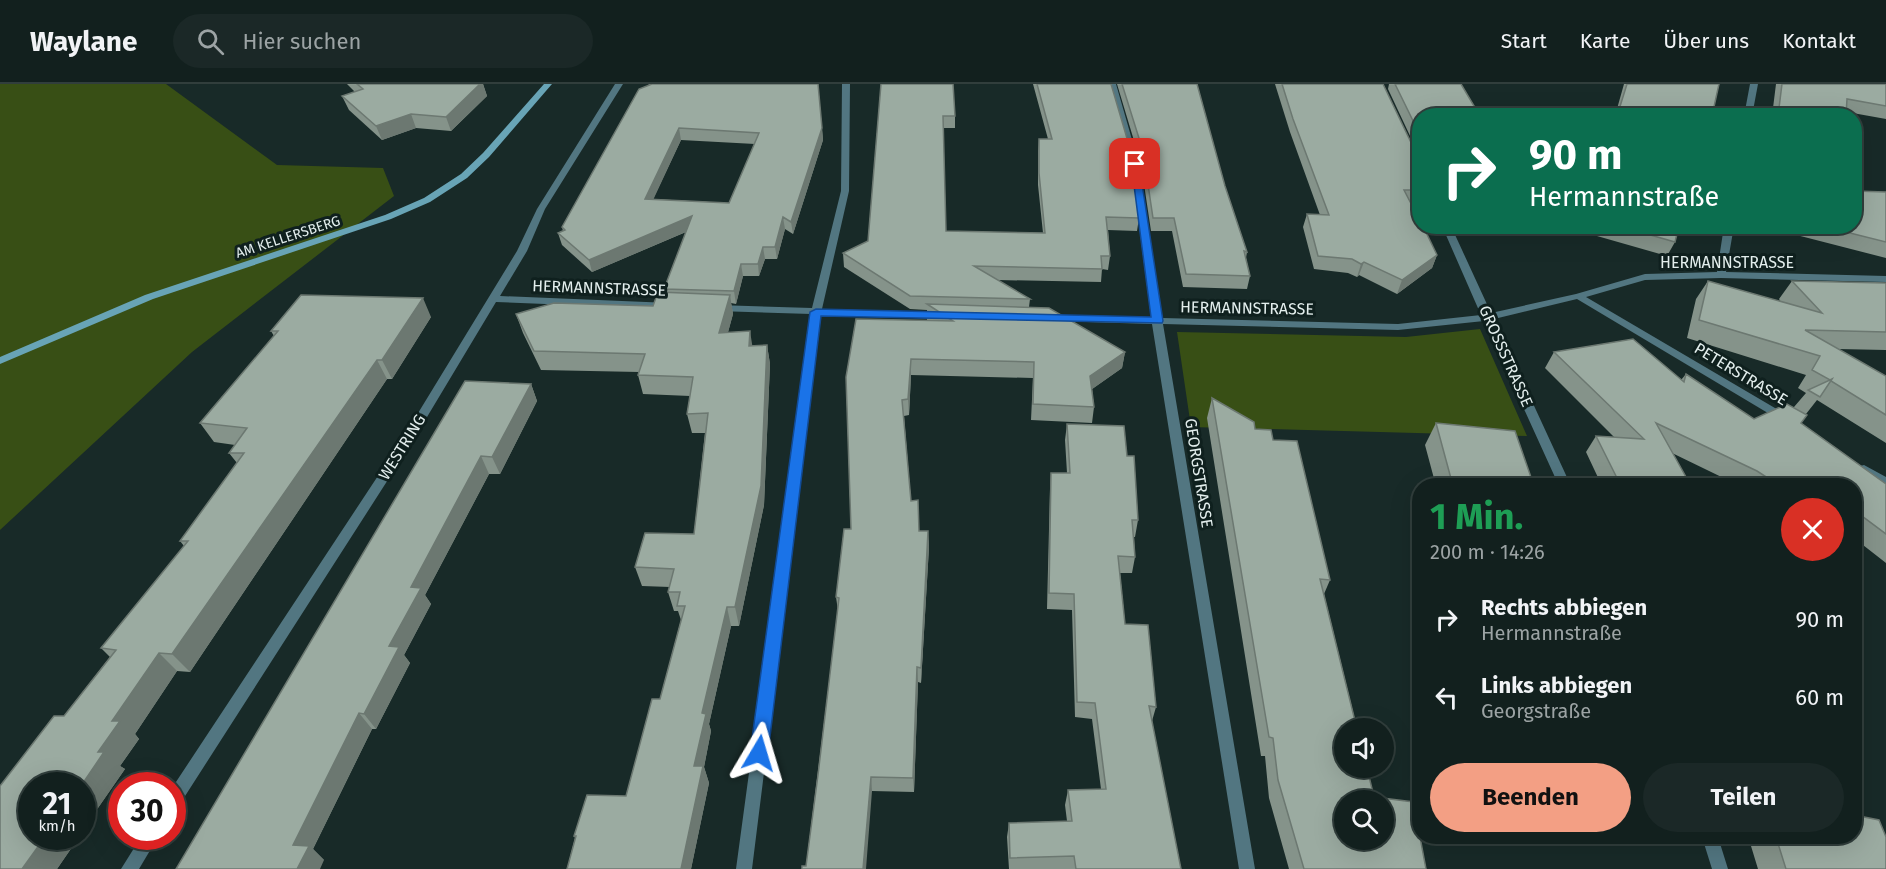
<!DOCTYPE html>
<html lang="de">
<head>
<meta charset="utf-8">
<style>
  :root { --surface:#12201e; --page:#1b2827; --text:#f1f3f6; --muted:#9ca3a4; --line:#313e3c; --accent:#f39f84 }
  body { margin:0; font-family:"Fira Sans",sans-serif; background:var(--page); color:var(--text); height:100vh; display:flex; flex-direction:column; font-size:22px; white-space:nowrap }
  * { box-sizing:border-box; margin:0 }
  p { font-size:20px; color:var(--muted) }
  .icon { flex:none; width:33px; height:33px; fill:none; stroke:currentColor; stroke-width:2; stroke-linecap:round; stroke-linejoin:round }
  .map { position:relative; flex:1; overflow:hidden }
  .side { position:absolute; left:1412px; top:394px; width:450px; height:366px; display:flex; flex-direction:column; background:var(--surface); border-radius:24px; box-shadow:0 6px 24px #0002,0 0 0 2px var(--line) }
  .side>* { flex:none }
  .banner { position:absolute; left:1412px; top:24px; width:450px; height:126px; border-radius:24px; box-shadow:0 6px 24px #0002,0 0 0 2px var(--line); background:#0b6e4f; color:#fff; overflow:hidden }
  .controls { position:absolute; left:1334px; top:634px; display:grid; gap:12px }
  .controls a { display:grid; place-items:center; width:60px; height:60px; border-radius:50%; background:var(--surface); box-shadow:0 6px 24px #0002,0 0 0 2px var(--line); font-size:30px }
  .speed { position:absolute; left:18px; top:688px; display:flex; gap:12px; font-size:30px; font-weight:700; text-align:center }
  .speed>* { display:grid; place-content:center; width:78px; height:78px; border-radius:50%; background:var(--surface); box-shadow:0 6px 24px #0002,0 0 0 2px var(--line); line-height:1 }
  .speed small { font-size:15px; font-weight:400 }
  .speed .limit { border:9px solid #d22; background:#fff; color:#111 }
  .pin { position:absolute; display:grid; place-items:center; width:51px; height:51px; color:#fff; margin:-26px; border-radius:12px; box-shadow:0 3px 9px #0006 }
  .me { position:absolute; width:66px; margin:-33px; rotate:7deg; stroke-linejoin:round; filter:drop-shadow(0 0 4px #0008) }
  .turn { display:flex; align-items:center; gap:21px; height:126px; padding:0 18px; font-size:27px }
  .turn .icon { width:78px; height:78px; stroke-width:2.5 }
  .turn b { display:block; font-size:42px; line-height:51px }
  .round { display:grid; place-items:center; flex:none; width:63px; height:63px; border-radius:32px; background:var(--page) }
  .summary { display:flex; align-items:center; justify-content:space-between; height:102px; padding:0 18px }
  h1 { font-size:36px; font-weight:700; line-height:45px; color:#1e9e55 }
  .cta { display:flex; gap:12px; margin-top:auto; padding:12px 18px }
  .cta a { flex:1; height:69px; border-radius:36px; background:var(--accent); color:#111; font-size:24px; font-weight:700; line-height:69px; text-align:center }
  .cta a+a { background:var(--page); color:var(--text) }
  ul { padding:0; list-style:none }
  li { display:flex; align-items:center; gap:18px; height:78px; padding:0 18px }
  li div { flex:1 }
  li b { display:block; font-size:22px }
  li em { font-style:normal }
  header { display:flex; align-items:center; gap:36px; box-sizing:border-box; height:84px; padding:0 30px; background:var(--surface); border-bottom:2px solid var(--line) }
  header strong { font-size:28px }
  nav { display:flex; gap:33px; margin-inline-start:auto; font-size:21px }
  .search { width:420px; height:54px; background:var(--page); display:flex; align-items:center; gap:15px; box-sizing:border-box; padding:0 21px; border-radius:33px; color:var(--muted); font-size:22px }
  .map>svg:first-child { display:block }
  .green { fill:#384f15 }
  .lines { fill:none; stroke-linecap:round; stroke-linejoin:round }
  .minor { fill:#527681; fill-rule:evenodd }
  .secondary { fill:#68a4b6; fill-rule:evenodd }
  .wall { fill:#85938a; fill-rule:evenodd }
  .shaded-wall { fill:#6c7871 }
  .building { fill:#9baba1; stroke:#6c7871; stroke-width:1.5; fill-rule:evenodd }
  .route { fill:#1a73e8; stroke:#114b97; stroke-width:1.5 }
  .labels { text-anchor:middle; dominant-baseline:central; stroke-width:6; stroke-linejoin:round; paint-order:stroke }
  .far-street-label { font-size:14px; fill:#e3eeed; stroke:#0f201e }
  .street-label { font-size:16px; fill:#e3eeed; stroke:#0f201e }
</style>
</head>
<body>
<header>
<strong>Waylane</strong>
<div class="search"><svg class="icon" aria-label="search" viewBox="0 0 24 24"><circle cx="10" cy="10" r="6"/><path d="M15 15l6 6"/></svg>Hier suchen</div>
<nav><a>Start</a><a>Karte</a><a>Über uns</a><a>Kontakt</a></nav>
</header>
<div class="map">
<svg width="1886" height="785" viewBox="0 0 1886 785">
  <rect width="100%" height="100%" fill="#182a28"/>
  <!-- green -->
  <path class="green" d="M 0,0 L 166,0 L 277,81 L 383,84 L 394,112 L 192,268 L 0,446 Z
    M 1480,245 L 1527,352 L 1191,343 L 1177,248 L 1406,253 Z"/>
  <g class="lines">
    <!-- minor -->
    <path class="minor" d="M 615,0 L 623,0 L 545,125 L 527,167 L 500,212 L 670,219 L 675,222 L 670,225 L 496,218 L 409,363 L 178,723 L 172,725 L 172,704 L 401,357 L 517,167 L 537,125 Z
      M 842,0 L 850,0 L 849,107 L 822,225 L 943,229 L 948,232 L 943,235 L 821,231 L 752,785 L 736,785 L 811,230 L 717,227 L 712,224 L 717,221 L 812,224 L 841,107 Z
      M 1108,0 L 1116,0 L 1139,80 L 1162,234 L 1398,240 L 1481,231 L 1442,142 L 1451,142 L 1491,229 L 1576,210 L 1645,190 L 1717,188 L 1724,142 L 1734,142 L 1726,188 L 1886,192 L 1886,198 L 1721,194 L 1645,196 L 1586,213 L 1787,331 L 1789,334 L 1783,338 L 1577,215 L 1494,235 L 1571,402 L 1559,402 L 1484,237 L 1398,246 L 1163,240 L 1255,785 L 1239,785 L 1152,240 L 1053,237 L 1048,234 L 1053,231 L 1151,233 L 1131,80 Z
      M 1750,0 L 1758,0 L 1752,32 L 1744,32 Z
      M 1864,381 L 1886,393 L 1886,403 L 1860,388 L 1858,385 L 1860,382 Z
      M 141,753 L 158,753 L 139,785 L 121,785 Z
      M 1702,753 L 1718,753 L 1728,785 L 1712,785 Z"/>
    <!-- secondary -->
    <path class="secondary" d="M 544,0 L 552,0 L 489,73 L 467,94 L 430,118 L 391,135 L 153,215 L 0,280 L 0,273 L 145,211 L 385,131 L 424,114 L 461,90 L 483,69 Z"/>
  </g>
  <!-- wall -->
  <path class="wall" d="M 347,0 L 483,0 L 487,12 L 451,47 L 416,44 L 382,56 L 349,26 L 342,12 L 355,8 Z
    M 649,0 L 818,0 L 823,56 L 793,150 L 785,145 L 777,175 L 765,175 L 759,192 L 743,192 L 736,220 L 731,219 L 733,230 L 728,248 L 752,262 L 767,261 L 770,280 L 764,421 L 739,542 L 731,542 L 709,640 L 711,647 L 704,683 L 709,699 L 691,785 L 567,785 L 575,754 L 574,752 L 626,712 L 660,615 L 681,536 L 678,527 L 674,527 L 668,508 L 670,503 L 642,502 L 635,483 L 694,450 L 705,349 L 692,349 L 687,330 L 690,312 L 643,310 L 638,291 L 639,288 L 541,286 L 523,249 L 516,230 L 653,222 L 665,209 L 664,205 L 686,148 L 592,188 L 562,161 L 558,149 L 563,147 L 562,143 ZM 681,56 L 755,60 L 729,119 L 653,115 Z
    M 881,0 L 955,32 L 955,44 L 943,44 L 946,147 L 1043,149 L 1038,101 L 1038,67 L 1039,55 L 1048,55 L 1033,0 L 1111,0 L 1139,134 L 1137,147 L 1108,146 L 1110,172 L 1108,186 L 1102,185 L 1101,198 L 998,196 L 1030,215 L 1029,223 L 1125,268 L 1122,284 L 1092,305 L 1094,323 L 1092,339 L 1031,336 L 1033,294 L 911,291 L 909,331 L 904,332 L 911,417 L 919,447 L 928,447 L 929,463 L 921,599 L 918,598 L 914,708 L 872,707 L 806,782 L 838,527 L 836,513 L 851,445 L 846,293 L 927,236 L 927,226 L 910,225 L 844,183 L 843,169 L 868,157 Z
    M 1117,0 L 1197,0 L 1225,102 L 1247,168 L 1246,174 L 1250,192 L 1247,205 L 1183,203 L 1172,147 L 1151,147 L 1141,80 Z
    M 1275,0 L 1383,0 L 1418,73 L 1419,74 L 1419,119 L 1411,119 L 1437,171 L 1432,184 L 1397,210 L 1359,191 L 1357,193 L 1348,189 L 1314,185 L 1303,143 L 1307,130 L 1320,131 L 1290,48 Z
    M 1389,0 L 1461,0 L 1419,32 L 1419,71 L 1388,5 Z
    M 1624,0 L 1719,0 L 1712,32 L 1615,32 Z
    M 1776,0 L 1886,0 L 1886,35 L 1847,28 L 1846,32 L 1772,32 Z
    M 1886,108 L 1886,174 L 1761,142 L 1854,142 Z
    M 1569,142 L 1679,142 L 1675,158 L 1667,172 L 1569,144 Z
    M 1708,197 L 1781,218 L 1779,215 L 1792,197 L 1886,199 L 1886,266 L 1838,265 L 1886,292 L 1886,359 L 1817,316 L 1806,330 L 1801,339 L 1886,400 L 1886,479 L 1854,454 L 1854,402 L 1740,402 L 1672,369 L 1691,402 L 1602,402 L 1586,368 L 1596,352 L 1614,353 L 1545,284 L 1554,268 L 1681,296 L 1686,290 L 1754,335 L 1794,323 L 1806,309 L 1798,304 L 1806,291 L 1687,254 L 1696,215 Z
    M 431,233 L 392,295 L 387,295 L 190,588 L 177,587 L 135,650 L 139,655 L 120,682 L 125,685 L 82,747 L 82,702 L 79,753 L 57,785 L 0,785 L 64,632 L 110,573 L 101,564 L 184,462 L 180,457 L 237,379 L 229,369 L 235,361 L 214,358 L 200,339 L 274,252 L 271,247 Z
    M 531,300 L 537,317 L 500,390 L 489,390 L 425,511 L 431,520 L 404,571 L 410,579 L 376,645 L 372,645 L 313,765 L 324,776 L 176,785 Z
    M 1212,314 L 1255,345 L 1273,356 L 1330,496 L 1324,510 L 1374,713 L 1426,785 L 1289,785 L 1269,714 L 1265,672 L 1261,672 L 1207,334 Z
    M 1436,339 L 1534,402 L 1436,402 L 1425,361 Z
    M 1067,340 L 1127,372 L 1138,436 L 1135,453 L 1134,453 L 1135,473 L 1132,489 L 1120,489 L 1125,540 L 1156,623 L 1152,637 L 1181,785 L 1009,785 L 1007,753 L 1009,739 L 1067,737 L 1065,721 L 1068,706 L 1101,705 L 1092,635 L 1075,633 L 1072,526 L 1047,525 L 1050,405 L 1051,389 L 1067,389 L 1065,356 Z
    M 1763,753 L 1854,753 L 1886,785 L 1758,785 L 1751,762 Z"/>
  <!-- shaded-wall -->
  <path class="shaded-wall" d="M 480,0 L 483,0 L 487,12 L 451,47 L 446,33 Z
    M 411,30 L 416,44 L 382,56 L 376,42 Z
    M 679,44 L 681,56 L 648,127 L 645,115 Z
    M 822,44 L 823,56 L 793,150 L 791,138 Z
    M 692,132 L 695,144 L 592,188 L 589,176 Z
    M 783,133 L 785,145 L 777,175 L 775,163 Z
    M 763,163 L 765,175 L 759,192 L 758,180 Z
    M 1437,171 L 1432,184 L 1397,210 L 1402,196 Z
    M 1364,178 L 1359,191 L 1357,193 L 1361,180 Z
    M 741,180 L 743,192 L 736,220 L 734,207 Z
    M 730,211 L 733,230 L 723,267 L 719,249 Z
    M 423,214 L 431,233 L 392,295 L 382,276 Z
    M 750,247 L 753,266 L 749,262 Z
    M 767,261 L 770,280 L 764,421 L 739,542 L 735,523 Z
    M 1125,268 L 1122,284 L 1088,308 L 1090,292 Z
    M 911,275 L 911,291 L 909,331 L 908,315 Z
    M 377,276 L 387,295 L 190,588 L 172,570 Z
    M 531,300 L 537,317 L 500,390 L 492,373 Z
    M 481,372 L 489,390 L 425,511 L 431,520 L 404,571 L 410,579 L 376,645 L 364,630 L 411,503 Z
    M 928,447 L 929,463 L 921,599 L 921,584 Z
    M 727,523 L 731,542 L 709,640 L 711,647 L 704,683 L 709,699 L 691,785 L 681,785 L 694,682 L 702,629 Z
    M 159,569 L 177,587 L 135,650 L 139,655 L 120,682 L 125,685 L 82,747 L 82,702 L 81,702 L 112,637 Z
    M 917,583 L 918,598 L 914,708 L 913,694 Z
    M 359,629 L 372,645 L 313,765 L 324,776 L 320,785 L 297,785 L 293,761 Z
    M 871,693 L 872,707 L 866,785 L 863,785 Z
    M 45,753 L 79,753 L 57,785 L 22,785 Z"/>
  <!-- building -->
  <path class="building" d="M 357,0 L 480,0 L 446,33 L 411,30 L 376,42 L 342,12 L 363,5 Z
    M 652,0 L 818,0 L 822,44 L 791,138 L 783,133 L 775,163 L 763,163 L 758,180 L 741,180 L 734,207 L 664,205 L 692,132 L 589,176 L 558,149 L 565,146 L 562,143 L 639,5 ZM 679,44 L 759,49 L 729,119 L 645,115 Z
    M 881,0 L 953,0 L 955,32 L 943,32 L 946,147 L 1045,149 L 1039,89 L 1039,55 L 1052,55 L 1037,0 L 1111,0 L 1131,68 L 1139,134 L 1106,133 L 1110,172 L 1101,172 L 1102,185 L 974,182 L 1030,215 L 910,212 L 843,169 L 868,157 Z
    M 1122,0 L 1197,0 L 1225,102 L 1247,168 L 1244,167 L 1250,192 L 1186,190 L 1174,134 L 1153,134 L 1143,67 Z
    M 1282,0 L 1383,0 L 1418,73 L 1419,74 L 1419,106 L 1404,106 L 1419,135 L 1419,142 L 1423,142 L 1437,171 L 1402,196 L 1364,178 L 1361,180 L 1352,175 L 1318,172 L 1307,130 L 1329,131 L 1293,35 Z
    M 1395,0 L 1461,0 L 1480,32 L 1419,32 L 1419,49 Z
    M 1627,0 L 1719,0 L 1712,32 L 1617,32 Z
    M 1782,0 L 1886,0 L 1886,22 L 1847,15 L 1846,32 L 1778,32 Z
    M 1854,107 L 1886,108 L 1886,158 L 1822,142 L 1854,142 Z
    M 1619,142 L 1679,142 L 1675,158 Z
    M 1708,197 L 1822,229 L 1792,197 L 1886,199 L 1886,248 L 1805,246 L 1886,292 L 1886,331 L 1831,297 L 1832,295 L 1830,296 L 1812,286 L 1820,272 L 1699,236 Z
    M 658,208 L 730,211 L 719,249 L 750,247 L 749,262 L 767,261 L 761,402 L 735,523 L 727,523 L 702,629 L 706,630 L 694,682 L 703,682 L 681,785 L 567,785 L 576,752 L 574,752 L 587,711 L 626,712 L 652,615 L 660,615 L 685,522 L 677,522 L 680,508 L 668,508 L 674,485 L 635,483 L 645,449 L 694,450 L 708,329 L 687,330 L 693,293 L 638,291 L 645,270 L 534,267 L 516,230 L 554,219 L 653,222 Z
    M 301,211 L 423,214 L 382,276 L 377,276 L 172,570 L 159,569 L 112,637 L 120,637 L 98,668 L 104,668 L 81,702 L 32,702 L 32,753 L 45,753 L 22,785 L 0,785 L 0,702 L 54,632 L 64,632 L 116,566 L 101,564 L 188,457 L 180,457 L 244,369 L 229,369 L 247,344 L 200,339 L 278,247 L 271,247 Z
    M 927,220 L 1049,224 L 1125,268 L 1090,292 L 1094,323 L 1033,320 L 1034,278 L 911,275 L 908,315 L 902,316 L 911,417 L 918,416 L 919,447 L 928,447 L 921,584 L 917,583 L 913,694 L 871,693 L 863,785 L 802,785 L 802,782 L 806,782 L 818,691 L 839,514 L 836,513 L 844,445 L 851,445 L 846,293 L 856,235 L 953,237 Z
    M 1633,255 L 1684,298 L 1686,290 L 1754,335 L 1787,320 L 1807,331 L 1801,339 L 1886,400 L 1886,450 L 1854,426 L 1854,402 L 1808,402 L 1804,400 L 1801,402 L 1780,402 L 1757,387 L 1656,339 L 1691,402 L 1621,402 L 1596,352 L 1644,355 L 1554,268 Z
    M 1832,295 L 1820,313 L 1808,306 Z
    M 465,297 L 531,300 L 492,373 L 481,372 L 411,503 L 421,504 L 389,562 L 399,563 L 364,630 L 359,629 L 293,761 L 309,762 L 297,785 L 176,785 Z
    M 1212,314 L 1254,338 L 1255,345 L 1271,346 L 1273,356 L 1297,357 L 1330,496 L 1320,495 L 1357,645 L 1344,645 L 1344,684 L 1367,684 L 1374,713 L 1414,718 L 1419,747 L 1419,753 L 1420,753 L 1426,785 L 1304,785 L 1278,696 L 1273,654 L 1269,653 ZM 1344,717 L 1383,717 L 1383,756 L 1344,756 Z
    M 1436,339 L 1515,347 L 1534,402 L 1453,402 Z
    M 1067,340 L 1124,342 L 1127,372 L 1134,372 L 1138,436 L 1132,436 L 1135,473 L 1118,472 L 1125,540 L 1148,541 L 1156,623 L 1149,622 L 1181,785 L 1076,785 L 1074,772 L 1010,774 L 1009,739 L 1072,737 L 1068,706 L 1106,705 L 1095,619 L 1077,618 L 1074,510 L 1049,509 L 1051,389 L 1070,389 Z
    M 1854,731 L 1879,736 L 1886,753 L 1886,785 L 1786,785 L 1776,753 L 1812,753 L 1833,757 L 1832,753 L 1854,753 Z"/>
  <!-- route -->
  <path class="route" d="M 1131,78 L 1139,80 L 1163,237 L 1162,239 L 821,232 L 768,669 L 765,675 L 759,677 L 753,675 L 750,669 L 810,228 L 816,225 L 1151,233 Z"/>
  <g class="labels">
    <!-- far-street labels -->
    <g class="far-street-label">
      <text transform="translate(288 153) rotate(-18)">AM KELLERSBERG</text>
    </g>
    <!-- street labels -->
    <g class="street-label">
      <text x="1727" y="178">HERMANNSTRASSE</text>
      <text transform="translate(599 204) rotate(2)">HERMANNSTRASSE</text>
      <text transform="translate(1247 224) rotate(1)">HERMANNSTRASSE</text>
      <text transform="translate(1506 272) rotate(66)">GROSSSTRASSE</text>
      <text transform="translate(1741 290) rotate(31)">PETERSTRASSE</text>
      <text transform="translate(402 363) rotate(-58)">WESTRING</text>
      <text transform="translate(1199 389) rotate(81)">GEORGSTRASSE</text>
    </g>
  </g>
</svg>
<div class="controls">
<a><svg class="icon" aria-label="sound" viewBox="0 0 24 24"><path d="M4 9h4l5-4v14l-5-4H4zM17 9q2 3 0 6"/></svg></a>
<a><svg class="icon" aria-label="search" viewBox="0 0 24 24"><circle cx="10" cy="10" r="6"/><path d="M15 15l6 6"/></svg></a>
</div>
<div class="speed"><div>21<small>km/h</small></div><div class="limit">30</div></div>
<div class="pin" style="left:1135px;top:80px;background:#d93025"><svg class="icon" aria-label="arrive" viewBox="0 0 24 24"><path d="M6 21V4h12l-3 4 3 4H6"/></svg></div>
<svg class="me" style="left:759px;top:669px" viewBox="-20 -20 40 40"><path d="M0-17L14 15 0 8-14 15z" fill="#1a73e8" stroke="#fff" stroke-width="4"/></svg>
<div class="banner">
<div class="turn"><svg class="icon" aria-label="right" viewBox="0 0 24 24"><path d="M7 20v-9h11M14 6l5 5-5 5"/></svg><div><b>90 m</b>Hermannstraße</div></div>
</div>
<section class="side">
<div class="summary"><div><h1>1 Min.</h1><p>200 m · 14:26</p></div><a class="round" style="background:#d93025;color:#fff"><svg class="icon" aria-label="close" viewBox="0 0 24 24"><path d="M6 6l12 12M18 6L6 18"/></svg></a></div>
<ul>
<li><svg class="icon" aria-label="right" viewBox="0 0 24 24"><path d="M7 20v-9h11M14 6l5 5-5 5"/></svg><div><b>Rechts abbiegen</b><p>Hermannstraße</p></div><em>90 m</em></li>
<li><svg class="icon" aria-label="left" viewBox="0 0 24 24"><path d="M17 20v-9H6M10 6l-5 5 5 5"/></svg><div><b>Links abbiegen</b><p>Georgstraße</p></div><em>60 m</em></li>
</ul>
<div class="cta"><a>Beenden</a><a>Teilen</a></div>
</section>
</div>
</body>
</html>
